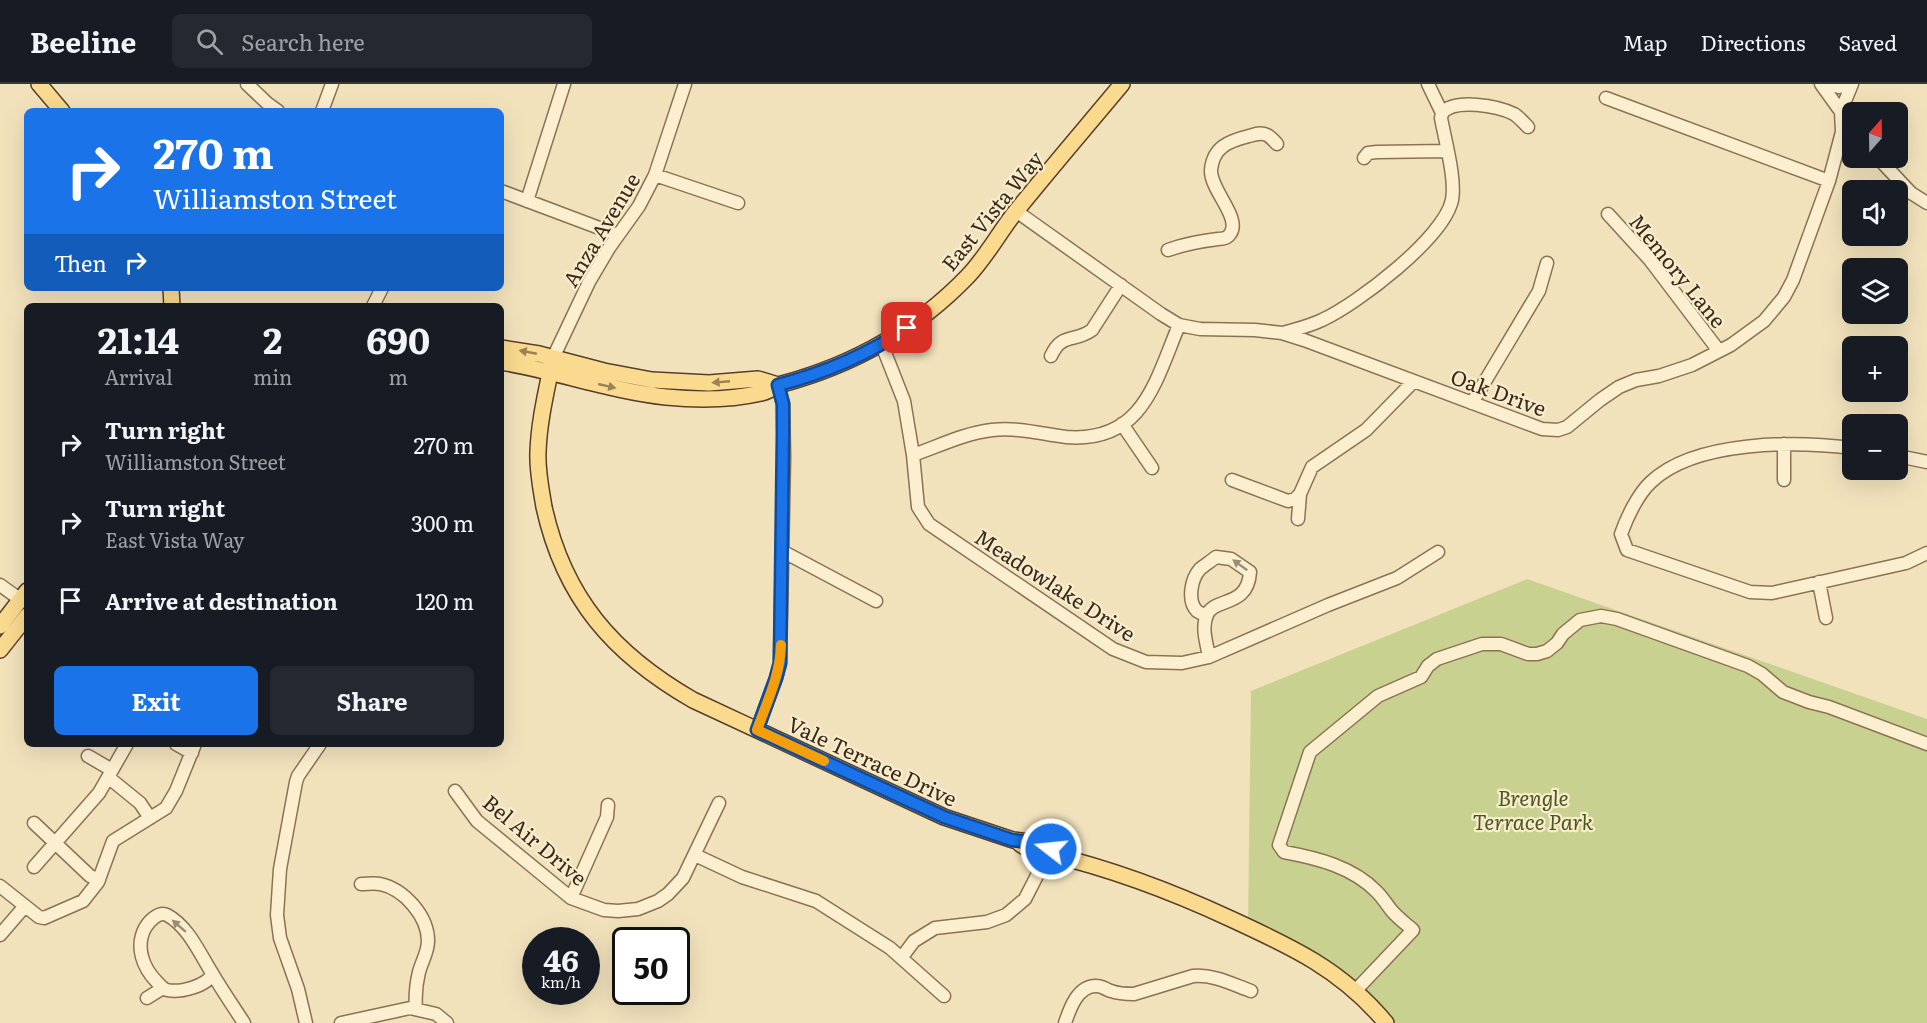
<!DOCTYPE html>
<html lang="en">
<head>
<meta charset="utf-8">
<style>
  :root { --surface:#171b24; --page:#242831; --text:#f1f3f6; --muted:#9ea1a6; --line:#363941; --accent:#1a73e8 }
  body { margin:0; font-family:Literata,serif; background:var(--page); color:var(--text); height:100vh; display:flex; flex-direction:column; font-size:22px; white-space:nowrap }
  * { box-sizing:border-box; margin:0 }
  p { font-size:20px; color:var(--muted) }
  .icon { flex:none; width:33px; height:33px; fill:none; stroke:currentColor; stroke-width:2; stroke-linecap:round; stroke-linejoin:round }
  .map { position:relative; flex:1; overflow:hidden }
  .panel { position:absolute; left:24px; top:219px; width:480px; height:444px; display:flex; flex-direction:column; background:var(--surface); border-radius:9px; box-shadow:0 6px 24px #0002 }
  .panel>* { flex:none }
  .guide { position:absolute; left:24px; top:24px; width:480px; height:183px; border-radius:9px; box-shadow:0 6px 24px #0002; background:#1a73e8; color:#fff; overflow:hidden }
  .needle { width:39px; rotate:20deg }
  .buttons { position:absolute; left:1842px; top:18px; display:grid; gap:12px }
  .buttons a { display:grid; place-items:center; width:66px; height:66px; border-radius:9px; background:var(--surface); box-shadow:0 6px 24px #0002; font-size:30px }
  .speed { position:absolute; left:522px; top:843px; display:flex; gap:12px; font-size:30px; font-weight:700; text-align:center }
  .speed>* { display:grid; place-content:center; width:78px; height:78px; border-radius:50%; background:var(--surface); box-shadow:0 6px 24px #0002; line-height:1 }
  .speed small { font-size:15px; font-weight:400 }
  .speed .limit { border:3px solid #111; border-radius:9px; background:#fff; color:#111 }
  .pin { position:absolute; display:grid; place-items:center; width:51px; height:51px; color:#fff; margin:-26px; border-radius:12px; box-shadow:0 3px 9px #0006 }
  .me { position:absolute; width:66px; margin:-33px; rotate:286deg; stroke-linejoin:round; filter:drop-shadow(0 0 4px #0008) }
  .turn { display:flex; align-items:center; gap:21px; height:126px; padding:0 30px; font-size:27px }
  .turn .icon { width:78px; height:78px; stroke-width:2.5 }
  .turn b { display:block; font-size:42px; line-height:51px }
  .then { display:flex; align-items:center; height:57px; padding:0 30px; background:#0003; gap:12px; font-size:22px }
  .eta { display:flex; justify-content:space-evenly; align-items:center; height:102px; text-align:center }
  .eta b { font-size:36px; font-weight:700; line-height:42px }
  .cta { display:flex; gap:12px; margin-top:auto; padding:12px 30px }
  .cta a { flex:1; height:69px; border-radius:9px; background:var(--accent); color:#fff; font-size:24px; font-weight:700; line-height:69px; text-align:center }
  .cta a+a { background:var(--page); color:var(--text) }
  ul { padding:0; list-style:none }
  li { display:flex; align-items:center; gap:18px; height:78px; padding:0 30px }
  li div { flex:1 }
  li b { display:block; font-size:22px }
  li em { font-style:normal }
  header { display:flex; align-items:center; gap:36px; box-sizing:border-box; height:84px; padding:0 30px; background:var(--surface); border-bottom:2px solid var(--line) }
  header strong { font-size:28px }
  nav { display:flex; gap:33px; margin-inline-start:auto; font-size:21px }
  .search { width:420px; height:54px; background:var(--page); display:flex; align-items:center; gap:15px; box-sizing:border-box; padding:0 21px; border-radius:9px; color:var(--muted); font-size:22px }
  .map>svg:first-child { display:block }
  .green { fill:#c8d18f }
  .lines { fill:none; stroke-linecap:round; stroke-linejoin:round }
  .minor-casing { stroke:#8b7254; stroke-width:15 }
  .major-casing { stroke:#583f29; stroke-width:18 }
  .minor { stroke:#fcefd0; stroke-width:12 }
  .major { stroke:#fada8f; stroke-width:15 }
  .oneway { fill:#9a8254 }
  .oneway2 { fill:#9a8c75 }
  .route-casing { stroke:#114b97; stroke-width:15 }
  .route { stroke:#1a73e8; stroke-width:10 }
  .slow { stroke:#f59e0b; stroke-width:10 }
  .labels { text-anchor:middle; dominant-baseline:central; stroke-width:4.5; stroke-linejoin:round; paint-order:stroke }
  .street-label { font-size:21px; fill:#39291a; stroke:#f9eccc }
  .park-label { font-size:21px; font-style:italic; fill:#49571f; stroke:#f9eccc }
</style>
</head>
<body>
<header>
<strong>Beeline</strong>
<div class="search"><svg class="icon" aria-label="search" viewBox="0 0 24 24"><circle cx="10" cy="10" r="6"/><path d="M15 15l6 6"/></svg>Search here</div>
<nav><a>Map</a><a>Directions</a><a>Saved</a></nav>
</header>
<div class="map">
<svg width="1927" height="939" viewBox="0 0 1927 939">
  <rect width="100%" height="100%" fill="#f2e2bc"/>
  <!-- green -->
  <path class="green" d="M 1527,495 L 1927,635 L 1927,939 L 1387,939 L 1373,923 L 1248,843 L 1251,607 Z"/>
  <g class="lines">
    <!-- minor casing -->
    <g class="minor-casing">
      <path id="minor" d="M 247,0 L 267,19 L 278,27
        M 1821,0 L 1852,43
        M 1830,0 L 1839,3 L 1849,0
        M 1606,14 L 1829,97
        M 322,27 L 332,0
        M 1442,29 C 1455,14 1498,22 1514,30 C 1519,33 1524,39 1528,43
        M 1364,74 L 1368,69 L 1377,68 L 1447,67
        M 1878,74 L 1911,109 L 1927,119
        M 655,91 L 738,119
        M 501,107 L 618,151
        M 527,117 L 564,0
        M 1016,127 L 1161,230 L 1179,241 L 1200,245 L 1255,246 L 1282,249 L 1304,256 L 1542,345 L 1558,346 L 1567,343 L 1600,316 L 1619,303 L 1636,296 L 1659,292 L 1692,281 L 1731,261 L 1764,237 L 1784,213 L 1793,196 L 1829,97 L 1842,48 L 1841,27 L 1852,0
        M 1608,130 L 1650,176 L 1719,267
        M 1168,166 C 1185,160 1200,157 1218,155 C 1222,155 1228,154 1230,150 C 1242,134 1210,106 1211,86 C 1213,63 1229,57 1249,52 C 1255,50 1261,48 1267,51 C 1271,53 1274,57 1277,60
        M 373,222 L 382,204
        M 1283,249 C 1296,245 1310,242 1322,236 C 1357,220 1444,154 1452,116 C 1456,95 1445,56 1441,34 L 1442,29 L 1428,0
        M 882,261 L 904,317 L 913,371 L 918,423 L 929,440 L 1113,565 L 1146,578 L 1182,579 L 1209,573 L 1328,521 L 1397,494 L 1438,468
        M 1051,272 C 1062,248 1074,259 1092,246 L 1121,201
        M 553,274 L 589,198 L 609,164 L 639,122 L 655,91 L 685,0
        M 1472,319 L 1539,207 L 1547,179
        M 1122,340 L 1152,384
        M 1784,360 L 1784,396
        M 1852,364 C 1796,357 1695,356 1651,398 C 1638,410 1627,433 1621,450 L 1627,466 L 1750,508 L 1772,509 L 1906,479 L 1927,469
        M 913,371 C 939,362 965,349 992,346 C 1018,343 1041,350 1066,353 C 1143,359 1155,298 1179,241
        M 1898,372 L 1927,378
        M 1232,396 L 1288,417 L 1295,415 L 1300,410 L 1312,383 L 1366,346 L 1414,297
        M 1298,435 L 1300,410
        M 782,467 L 876,517
        M 1819,498 L 1826,534
        M 0,501 L 21,516
        M 1206,532 C 1203,530 1200,529 1197,527 C 1187,517 1191,495 1200,485 C 1205,481 1211,477 1216,473 L 1231,475 L 1250,488 C 1248,524 1214,513 1207,531 C 1201,544 1207,560 1209,573
        M 757,646 L 776,594 L 780,579 L 784,373 L 783,320 L 778,301
        M 176,660 L 192,669
        M 88,672 L 112,686
        M 108,693 L 140,719 L 150,734
        M 455,707 L 477,737 L 571,814 L 604,826 L 618,827 L 638,825 L 658,817 L 668,810 L 683,794 L 719,719
        M 34,739 L 90,792 L 99,796
        M 695,771 L 742,793 L 816,817 L 890,864 L 944,912
        M 34,783 L 99,709 L 127,660
        M 361,800 C 367,800 374,799 380,800 C 404,805 428,832 428,857 C 428,868 422,877 419,888 C 416,900 415,912 416,925
        M 0,802 L 39,833 L 44,834 L 83,817 L 98,798 L 113,757 L 166,724 L 176,707 L 195,660
        M 571,814 L 607,733 L 608,721
        M 0,851 L 25,822
        M 902,873 L 914,857 L 935,844 L 987,838 L 1006,831 L 1025,815 L 1047,772
        M 212,890 C 207,902 180,909 167,906 C 163,905 160,901 157,898 C 143,884 135,863 145,844 C 149,837 159,827 167,831 C 188,842 200,870 212,889 C 222,906 233,922 244,939
        M 1356,906 L 1413,846 C 1406,840 1398,834 1392,827 C 1387,821 1383,814 1377,808 C 1353,783 1317,774 1284,768 L 1279,761 L 1310,668 L 1378,612 L 1421,593 L 1428,582 L 1437,575 L 1482,560 L 1501,560 L 1528,570 L 1537,570 L 1547,567 L 1557,559 L 1563,550 L 1580,536 L 1601,532 L 1617,535 L 1748,582 L 1762,590 L 1783,608 L 1809,618 L 1829,623 L 1927,660
        M 147,914 L 163,904
        M 306,939 L 298,905 L 280,854 L 277,831 L 280,785 L 296,698 L 298,692 L 320,660
        M 341,939 L 410,924 L 436,930 L 447,939
        M 1065,939 C 1070,924 1078,901 1097,902 C 1102,902 1107,906 1111,907 C 1119,910 1126,910 1134,910 L 1193,892 C 1213,890 1232,900 1251,907"/>
    </g>
    <!-- major casing -->
    <g class="major-casing">
      <path id="major" d="M 39,0 L 62,27
        M 171,204 L 172,222
        M 501,264 L 539,270 L 604,287 L 652,296 L 709,299 L 758,295 L 778,301
        M 553,274 C 547,305 539,336 538,368 C 537,386 541,405 544,423 C 564,514 613,570 693,616 L 944,733 L 1013,756 L 1037,759 L 1044,757 L 1049,759 L 1051,765 L 1071,775
        M 501,278 C 556,287 610,307 666,313 C 696,316 731,316 761,309 C 768,308 775,302 782,300 C 853,281 916,246 968,192 C 987,172 1000,147 1017,126 C 1051,84 1087,42 1122,0
        M 0,542 L 27,507
        M 0,566 L 27,532
        M 1020,760 L 1039,772 L 1045,773 L 1049,770 C 1112,785 1173,808 1231,835 C 1292,863 1342,886 1386,939"/>
    </g>
    <!-- minor -->
    <use href="#minor" class="minor"/>
    <!-- major -->
    <use href="#major" class="major"/>
  </g>
  <!-- one-way arrows -->
  <defs><path id="oneway-solid" d="M-6-.8H1V-3.2L6.5 0L1 3.2V.8H-6Z" transform="scale(1.5)"/></defs>
  <g class="oneway">
    <use href="#oneway-solid" transform="translate(528 268) rotate(-169)"/>
    <use href="#oneway-solid" transform="translate(721 298) rotate(175)"/>
    <use href="#oneway-solid" transform="translate(607 302) rotate(13)"/>
  </g>
  <g class="oneway2">
    <use href="#oneway-solid" transform="translate(1240 481) rotate(-144)"/>
    <use href="#oneway-solid" transform="translate(179 842) rotate(-139)"/>
  </g>
  <g class="lines">
    <!-- route casing -->
    <g class="route-casing">
      <path id="route" d="M 907,244 C 867,271 825,289 778,301 L 783,320 L 783,352 L 780,579 L 776,594 L 757,646 L 944,733 L 1012,756 L 1037,759 L 1044,757 L 1049,759 L 1051,765"/>
    </g>
    <!-- route -->
    <use href="#route" class="route"/>
    <!-- slow -->
    <path class="slow" d="M 781,561 C 780,592 767,618 757,646 L 824,677"/>
  </g>
  <g class="labels">
    <!-- street labels -->
    <g class="street-label">
      <text transform="translate(991 126) rotate(-51)">East Vista Way</text>
      <text transform="translate(600 145) rotate(-59)">Anza Avenue</text>
      <text transform="translate(1679 186) rotate(51)">Memory Lane</text>
      <text transform="translate(1499 307) rotate(20)">Oak Drive</text>
      <text transform="translate(1056 500) rotate(33)">Meadowlake Drive</text>
      <text transform="translate(873 676) rotate(25)">Vale Terrace Drive</text>
      <text transform="translate(536 755) rotate(40)">Bel Air Drive</text>
    </g>
    <!-- park labels -->
    <g class="park-label">
      <text x="1533" y="712">Brengle<tspan x="1533" dy="24">Terrace Park</tspan></text>
    </g>
  </g>
</svg>
<div class="buttons">
<a><svg class="needle" viewBox="-14 -14 28 28"><path d="M0-13l5 13h-10z" fill="#e53935"/><path d="M0 13l5-13h-10z" fill="#9ea1a6"/></svg></a>
<a><svg class="icon" aria-label="sound" viewBox="0 0 24 24"><path d="M4 9h4l5-4v14l-5-4H4zM17 9q2 3 0 6"/></svg></a>
<a><svg class="icon" aria-label="layers" viewBox="0 0 24 24"><path d="M12 4l9 5-9 5-9-5zM3 14l9 5 9-5"/></svg></a>
<a>+</a>
<a>−</a>
</div>
<div class="speed"><div>46<small>km/h</small></div><div class="limit">50</div></div>
<div class="pin" style="left:907px;top:244px;background:#d93025"><svg class="icon" aria-label="arrive" viewBox="0 0 24 24"><path d="M6 21V4h12l-3 4 3 4H6"/></svg></div>
<svg class="me" style="left:1051px;top:765px" viewBox="-20 -20 40 40"><circle r="17" fill="#1a73e8" stroke="#fff" stroke-width="3"/><path d="M0-11L8 9 0 5-8 9z" fill="#fff"/></svg>
<div class="guide">
<div class="turn"><svg class="icon" aria-label="right" viewBox="0 0 24 24"><path d="M7 20v-9h11M14 6l5 5-5 5"/></svg><div><b>270 m</b>Williamston Street</div></div>
<div class="then">Then<svg class="icon" aria-label="right" viewBox="0 0 24 24"><path d="M7 20v-9h11M14 6l5 5-5 5"/></svg></div>
</div>
<section class="panel">
<div class="eta">
<div><b>21:14</b><p>Arrival</p></div>
<div><b>2</b><p>min</p></div>
<div><b>690</b><p>m</p></div>
</div>
<ul>
<li><svg class="icon" aria-label="right" viewBox="0 0 24 24"><path d="M7 20v-9h11M14 6l5 5-5 5"/></svg><div><b>Turn right</b><p>Williamston Street</p></div><em>270 m</em></li>
<li><svg class="icon" aria-label="right" viewBox="0 0 24 24"><path d="M7 20v-9h11M14 6l5 5-5 5"/></svg><div><b>Turn right</b><p>East Vista Way</p></div><em>300 m</em></li>
<li><svg class="icon" aria-label="arrive" viewBox="0 0 24 24"><path d="M6 21V4h12l-3 4 3 4H6"/></svg><div><b>Arrive at destination</b></div><em>120 m</em></li>
</ul>
<div class="cta"><a>Exit</a><a>Share</a></div>
</section>
</div>
</body>
</html>
